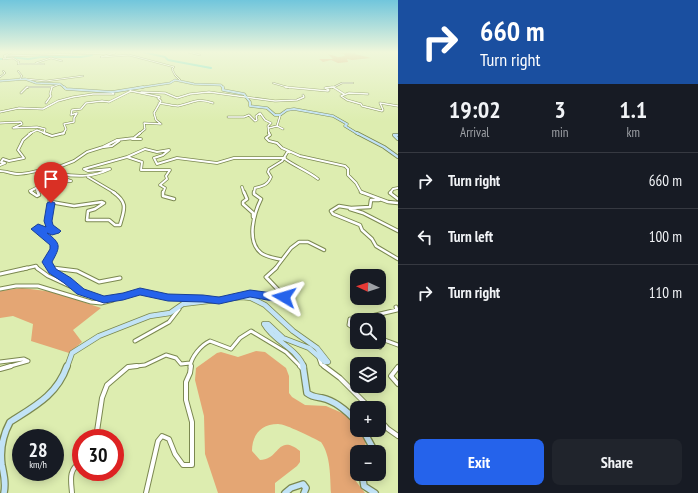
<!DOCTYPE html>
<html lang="en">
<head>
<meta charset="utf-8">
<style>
  :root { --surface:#171b24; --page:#20242c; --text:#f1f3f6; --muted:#9ea1a6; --line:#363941; --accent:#2563eb }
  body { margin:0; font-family:"PT Sans Narrow",sans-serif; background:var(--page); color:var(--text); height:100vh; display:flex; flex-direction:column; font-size:15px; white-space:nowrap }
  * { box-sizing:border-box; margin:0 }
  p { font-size:13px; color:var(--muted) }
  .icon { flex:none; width:22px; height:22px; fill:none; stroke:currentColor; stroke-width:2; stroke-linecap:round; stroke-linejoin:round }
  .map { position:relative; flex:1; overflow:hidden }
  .details { display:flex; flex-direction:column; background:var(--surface); width:300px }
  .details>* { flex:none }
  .guide { background:#1a4fa0; color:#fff; overflow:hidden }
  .needle { width:26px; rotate:273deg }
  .tools { position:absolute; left:350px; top:269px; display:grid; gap:8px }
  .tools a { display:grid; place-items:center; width:36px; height:36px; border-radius:8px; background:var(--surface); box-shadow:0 2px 10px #0003; font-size:20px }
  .speed { position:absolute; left:12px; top:429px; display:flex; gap:8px; font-size:20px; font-weight:700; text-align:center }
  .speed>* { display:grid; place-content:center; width:52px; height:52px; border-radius:50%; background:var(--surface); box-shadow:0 2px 10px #0003; line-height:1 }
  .speed small { font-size:10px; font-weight:400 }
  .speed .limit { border:6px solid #d22; background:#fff; color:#111 }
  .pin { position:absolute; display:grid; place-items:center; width:34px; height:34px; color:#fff; margin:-41px -17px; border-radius:50% 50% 50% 0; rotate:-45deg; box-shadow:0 0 4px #0007 }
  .pin .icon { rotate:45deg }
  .me { position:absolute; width:44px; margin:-22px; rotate:277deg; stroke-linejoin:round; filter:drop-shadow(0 0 3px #0008) }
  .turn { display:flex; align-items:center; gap:14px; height:84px; padding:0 16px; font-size:18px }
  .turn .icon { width:52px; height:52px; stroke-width:2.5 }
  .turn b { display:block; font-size:28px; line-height:34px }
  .eta { display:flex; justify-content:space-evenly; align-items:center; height:68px; text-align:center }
  .eta b { font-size:24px; font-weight:800; line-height:28px }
  .cta { display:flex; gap:8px; margin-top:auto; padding:8px 16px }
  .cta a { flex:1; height:46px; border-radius:8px; background:var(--accent); color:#fff; font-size:16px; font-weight:800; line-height:46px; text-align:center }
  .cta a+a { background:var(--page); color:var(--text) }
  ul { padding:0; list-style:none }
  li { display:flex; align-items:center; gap:12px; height:56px; padding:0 16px; border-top:1px solid var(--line) }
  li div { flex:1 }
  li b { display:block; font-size:15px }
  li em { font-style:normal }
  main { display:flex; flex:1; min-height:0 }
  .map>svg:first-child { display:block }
  .green { fill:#e4a674 }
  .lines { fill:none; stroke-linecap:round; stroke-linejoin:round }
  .river { stroke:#5fe0c9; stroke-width:2 }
  .street-far5-casing { stroke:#7b8850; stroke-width:2 }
  .street-far4-casing { stroke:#7b8850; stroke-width:2.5 }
  .street-far3-casing { stroke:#7b8850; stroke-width:3.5 }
  .street-far2-casing { stroke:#7b8850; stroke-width:4.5 }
  .street-far1-casing { stroke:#7b8850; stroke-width:5 }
  .street-casing { stroke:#7b8850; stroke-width:6 }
  .secondary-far4-casing { stroke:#7b8850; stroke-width:2.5 }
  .secondary-far3-casing { stroke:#7b8850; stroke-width:3 }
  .secondary-far2-casing { stroke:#7b8850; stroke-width:4 }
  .secondary-far1-casing { stroke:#7b8850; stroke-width:6 }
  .secondary-casing { stroke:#7b8850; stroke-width:8 }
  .street-far5 { stroke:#fff; stroke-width:1 }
  .street-far4 { stroke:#fff; stroke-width:1.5 }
  .street-far3 { stroke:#fff; stroke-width:2 }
  .street-far2 { stroke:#fff; stroke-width:2.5 }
  .street-far1 { stroke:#fff; stroke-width:3 }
  .street { stroke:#fff; stroke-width:4 }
  .secondary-far4 { stroke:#c2e3f6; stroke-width:1.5 }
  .secondary-far3 { stroke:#c2e3f6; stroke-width:2 }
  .secondary-far2 { stroke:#c2e3f6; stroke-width:2.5 }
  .secondary-far1 { stroke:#c2e3f6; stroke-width:4.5 }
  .secondary { stroke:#c2e3f6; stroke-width:5.5 }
  .route { fill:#2563eb; stroke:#184099 }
</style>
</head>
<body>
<main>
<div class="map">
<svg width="398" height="493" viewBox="0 0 398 493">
  <rect width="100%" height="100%" fill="#ddedb0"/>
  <!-- green -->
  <path class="green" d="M 332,52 L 356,52 L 355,54 L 371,58 L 352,60 L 347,59 L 348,62 L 338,63 L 331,60 L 323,62 L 319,59 L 333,59 L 328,54 L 338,57 L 345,56 L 344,54 Z
    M 22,288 L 54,292 L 101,308 L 73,330 L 82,342 L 69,353 L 31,341 L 33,324 L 13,316 L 0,318 L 0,291 Z
    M 256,351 L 265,352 L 286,368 L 289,376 L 289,393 L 292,397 L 305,405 L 326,406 L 347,415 L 357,423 L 357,430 L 361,430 L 365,437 L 366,452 L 357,452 L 357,470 L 354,471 L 352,476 L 365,493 L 331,493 C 330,477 331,456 321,442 C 313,438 286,424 278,424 C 261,424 252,435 252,451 L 260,460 C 280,460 277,433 300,451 L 300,462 L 297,466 L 275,483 L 275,493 L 218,493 L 205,454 L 204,416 L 195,380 L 196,368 L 217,353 L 221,352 L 238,357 Z"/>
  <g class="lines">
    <!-- river -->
    <path class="river" d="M 143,52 L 165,57 L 168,60 L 211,68
      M 0,59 L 6,59 L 10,57 L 28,59 L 41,57 L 81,57 L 92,55 L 90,53 L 105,52"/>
    <!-- street-far5 casing -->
    <g class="street-far5-casing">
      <path id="street-far5" d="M 12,52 L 4,56 L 6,57 L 3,59 L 13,58 L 19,62 L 18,64 L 44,64
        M 25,52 L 33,52
        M 188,52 L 200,55
        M 193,52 L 196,52
        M 4,56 L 115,53 L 101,57 L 129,55 L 174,67 L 172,69 L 175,75 L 180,80
        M 36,63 L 51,58 L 62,61
        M 18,71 L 22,76 L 20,79
        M 0,77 L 5,73 L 3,71
        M 26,79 L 46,81 L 83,76
        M 273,83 L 290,88
        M 28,88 L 27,87 L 52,87 L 60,84
        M 325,88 L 334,87 L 342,83 L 353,83
        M 332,88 L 333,87"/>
    </g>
    <!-- street-far4 casing -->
    <g class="street-far4-casing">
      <path id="street-far4" d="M 285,87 L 328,91 L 329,90 L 325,88 L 332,87
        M 333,87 L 344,94
        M 131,91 L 160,97 L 158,98 L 161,101 L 154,113 L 156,120 L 161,124 L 144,123 L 145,129 L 139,134
        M 141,92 L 165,93 L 177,98 L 190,94 L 209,92 L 275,101 L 297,100 L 304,97 L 303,95
        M 21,93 L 27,87
        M 368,94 L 349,93 L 341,96 L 347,100 L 361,104 L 362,106 L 382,111 L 383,110 L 380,103 L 398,106
        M 46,103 L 51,96 L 50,94 L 52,87
        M 159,103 C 165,104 173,106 178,106 C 193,103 197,97 213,103
        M 0,112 L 19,108 L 43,109 L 58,101 L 73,97 L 93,94 L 114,94 L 112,92
        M 228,117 L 244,117 L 249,115 L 255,121 L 257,120 L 256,116 L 260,113 L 265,120 L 271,123 L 268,126 L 269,134
        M 0,123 L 21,122 L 22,124 L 13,128 L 37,127 L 45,129 L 44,133
        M 277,126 L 283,129
        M 269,128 L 277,126 L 280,116
        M 29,134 L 37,130 L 47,134
        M 63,134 L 66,129 L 64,124 L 74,122 L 74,118 L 77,113 L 71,115 L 72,110 L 81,109 L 86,103 L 102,101 L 109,102 L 131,91 L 130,90"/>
    </g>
    <!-- street-far3 casing -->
    <g class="street-far3-casing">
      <path id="street-far3" d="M 44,133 L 52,136 L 64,133
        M 269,133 L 270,135 L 266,138 L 269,141 L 277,143 L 282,148 L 300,156 L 345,166 L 348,169 L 348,175 L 356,183 L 361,192 L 363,193
        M 132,139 L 141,139
        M 104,147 L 112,146 L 119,141
        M 127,157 L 145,149 L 157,152 L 169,150 L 163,155 L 154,158 L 157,164 L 177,158 L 217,163 L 234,158 L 285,158
        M 285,159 C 296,167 308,171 318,179
        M 0,165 L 5,163 L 1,162 L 3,159 L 9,161 L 24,158 L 18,150 L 23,140 L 31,133
        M 51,170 L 74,161 L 87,152 L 103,147 L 117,140 L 134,138 L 140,133
        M 0,171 C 6,171 12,174 18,174 C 29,174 39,169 49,170 C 58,171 63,179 71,181 L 46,183 L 30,191 L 33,193
        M 60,174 C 78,177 93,177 110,169 L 88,171 L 84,169 L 127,157 L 142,162 L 141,170 L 170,170 L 166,176 L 167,179 L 160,185 L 165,188 L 163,193
        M 88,177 L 115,193
        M 242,187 L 244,193
        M 38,193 L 37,190 L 41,189 L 46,193
        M 254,193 L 255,188 C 263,186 268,185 271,177 L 268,172 L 269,169 L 282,161 L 288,151
        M 390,193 L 393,189 L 398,188"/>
    </g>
    <!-- street-far2 casing -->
    <g class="street-far2-casing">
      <path id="street-far2" d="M 31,192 L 37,196 L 39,195 L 38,192
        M 45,192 L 50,196 L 49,225 L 56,231 L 52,232 L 38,227 L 35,229 L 51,240 L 55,245 L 47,261 L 51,269
        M 163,192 L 163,196 L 174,199
        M 244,192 L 247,199 L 243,202 L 243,204 L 253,213 L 253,217
        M 254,192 L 254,194 L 261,199 C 254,213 246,241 261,253 C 266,257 275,258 282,260
        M 361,192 L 388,202 L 398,203
        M 391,192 L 390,193 L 398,199
        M 379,200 L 371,200 L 370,207 L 351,208 L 339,206 L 331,211 L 333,214 L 360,225 L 362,230 L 372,239 L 376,246 L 398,259
        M 51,202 L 74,206 L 102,202 L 104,203 L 95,209 L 88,211 L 87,220 L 109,220 L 115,225 L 120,225 C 124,210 129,203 113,192
        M 350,209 L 363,213 L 398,231
        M 49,266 L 55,269
        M 23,269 L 36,266 L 38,269
        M 275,269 L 291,248 L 299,242 L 308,242 L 324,250"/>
    </g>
    <!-- street-far1 casing -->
    <g class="street-far1-casing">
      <path id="street-far1" d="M 37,268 L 48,276 L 72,287
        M 50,268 L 52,271 L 68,280 L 80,292 L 104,300 L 140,292 L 169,297 L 211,299
        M 53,268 L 77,271 L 99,282 L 120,278
        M 0,274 L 27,268
        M 0,289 L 16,286 L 38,286 L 91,302 L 101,303 L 113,300
        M 237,296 L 250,293 L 283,298 L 284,296 L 266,277 L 276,268
        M 357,330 L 349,325 L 350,319 L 359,319 L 397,310 L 396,307
        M 379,338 L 398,345
        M 135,341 L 169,322 L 179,309
        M 373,342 L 380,347
        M 319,358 L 321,364 L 325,367
        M 0,362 L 24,359 L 28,361
        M 7,367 L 28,361
        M 128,367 L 145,365 L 166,355 L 176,358 L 181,364 L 190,363
        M 190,367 C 191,357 201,345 210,341 L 231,349 L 240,338 L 251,331 L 286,352 L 301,367"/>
    </g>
    <!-- street casing -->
    <g class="street-casing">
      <path id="street" d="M 300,366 L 302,368
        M 324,366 L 340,378 L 370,408
        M 398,367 L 391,376 L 398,384
        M 0,369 L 11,366
        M 379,419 L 388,429 L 398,436
        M 96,438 L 102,398 L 107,385 L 128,367 L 137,366
        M 72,493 C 71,480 68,470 81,462
        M 146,493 L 158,441 L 162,436 L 169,439 L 175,454 L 183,465 L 192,465 L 192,422 L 186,400 L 186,382 L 190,373 L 191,366"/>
    </g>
    <!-- secondary-far4 casing -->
    <g class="secondary-far4-casing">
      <path id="secondary-far4" d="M 0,81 L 25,79 L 36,83 L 60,84 L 65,88
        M 137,88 L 170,83 L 175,80 L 194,84 L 221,85 L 223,88"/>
    </g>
    <!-- secondary-far3 casing -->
    <g class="secondary-far3-casing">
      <path id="secondary-far3" d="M 64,87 L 66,89 L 112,92 L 143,87
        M 223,87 L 223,90 L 244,94 L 250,102 L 250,106 L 267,108 L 275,115 L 280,115 L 287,110 L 294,109 L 333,116 L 347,124 L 345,126 L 358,134"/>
    </g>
    <!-- secondary-far2 casing -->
    <g class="secondary-far2-casing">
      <path id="secondary-far2" d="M 357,133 L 384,147 L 398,157
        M 398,135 L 394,135 L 398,139"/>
    </g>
    <!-- secondary-far1 casing -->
    <g class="secondary-far1-casing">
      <path id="secondary-far1" d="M 67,367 L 72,353 L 99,336 L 150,316 L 170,313 L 183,304 L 242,297 L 251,298 L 265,305 L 293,331 L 317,348 L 328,362 L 325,362 L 309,348 L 283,338 L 268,324 L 264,324 C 274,342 297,348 304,367"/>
    </g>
    <!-- secondary casing -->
    <g class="secondary-casing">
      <path id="secondary" d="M 303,366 L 307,393 C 312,397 316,397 322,398 C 336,401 348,412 357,422
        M 363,430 L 375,452
        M 369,474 L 363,480 L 364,486 L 375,493
        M 4,493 C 6,483 4,475 2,465 C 0,451 3,435 10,422 C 35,406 57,395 67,366
        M 285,493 L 291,488 L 303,484 L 306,488 L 304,493"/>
    </g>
    <!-- street-far5 -->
    <use href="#street-far5" class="street-far5"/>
    <!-- street-far4 -->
    <use href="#street-far4" class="street-far4"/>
    <!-- street-far3 -->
    <use href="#street-far3" class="street-far3"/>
    <!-- street-far2 -->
    <use href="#street-far2" class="street-far2"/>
    <!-- street-far1 -->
    <use href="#street-far1" class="street-far1"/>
    <!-- street -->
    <use href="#street" class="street"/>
    <!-- secondary-far4 -->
    <use href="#secondary-far4" class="secondary-far4"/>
    <!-- secondary-far3 -->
    <use href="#secondary-far3" class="secondary-far3"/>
    <!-- secondary-far2 -->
    <use href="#secondary-far2" class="secondary-far2"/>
    <!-- secondary-far1 -->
    <use href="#secondary-far1" class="secondary-far1"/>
    <!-- secondary -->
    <use href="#secondary" class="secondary"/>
  </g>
  <!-- sky -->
  <linearGradient id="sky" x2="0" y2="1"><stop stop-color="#71c6dc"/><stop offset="0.43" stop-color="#f0f7db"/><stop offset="1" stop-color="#f0f7db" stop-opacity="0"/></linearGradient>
  <rect width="398" height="121" fill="url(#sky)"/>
  <!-- route -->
  <path class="route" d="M 51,201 L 55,203 L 52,221 L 53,225 L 61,231 L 59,233 L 52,235 L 47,233 C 62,244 60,247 52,262 L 56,269 L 71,278 L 84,289 L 104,296 L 123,293 L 140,288 L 168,294 L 203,295 L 219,297 L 250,290 L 288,295 L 289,297 L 288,300 L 279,302 L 250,297 L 219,304 L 203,302 L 168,301 L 140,295 L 123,300 L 104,303 L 77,294 L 64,283 L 49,273 L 42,262 L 50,249 L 50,245 L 31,229 L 38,224 L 46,227 L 44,221 L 47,203 Z"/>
</svg>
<div class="tools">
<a><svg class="needle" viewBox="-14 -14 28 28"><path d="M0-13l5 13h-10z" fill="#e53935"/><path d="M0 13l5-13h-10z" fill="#9ea1a6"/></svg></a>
<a><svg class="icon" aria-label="search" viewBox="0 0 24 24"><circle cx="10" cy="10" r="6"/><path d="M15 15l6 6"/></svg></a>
<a><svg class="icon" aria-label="layers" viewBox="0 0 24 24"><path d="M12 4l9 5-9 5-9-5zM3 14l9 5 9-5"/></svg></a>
<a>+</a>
<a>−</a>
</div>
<div class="speed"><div>28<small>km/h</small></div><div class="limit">30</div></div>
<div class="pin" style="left:51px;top:203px;background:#d93025"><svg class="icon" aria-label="arrive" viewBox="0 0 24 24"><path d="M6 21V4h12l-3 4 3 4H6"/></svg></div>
<svg class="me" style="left:284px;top:297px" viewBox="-20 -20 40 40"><path d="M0-17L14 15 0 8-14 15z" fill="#2563eb" stroke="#fff" stroke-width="4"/></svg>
</div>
<section class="details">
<div class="guide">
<div class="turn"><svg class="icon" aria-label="right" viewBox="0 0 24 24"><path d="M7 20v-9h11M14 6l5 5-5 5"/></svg><div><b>660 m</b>Turn right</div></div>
</div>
<div class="eta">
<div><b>19:02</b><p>Arrival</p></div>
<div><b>3</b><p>min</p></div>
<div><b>1.1</b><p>km</p></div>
</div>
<ul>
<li><svg class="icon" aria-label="right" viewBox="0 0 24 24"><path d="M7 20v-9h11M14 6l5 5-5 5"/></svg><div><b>Turn right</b></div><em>660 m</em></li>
<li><svg class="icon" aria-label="left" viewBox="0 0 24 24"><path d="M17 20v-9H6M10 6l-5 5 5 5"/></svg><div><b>Turn left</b></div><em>100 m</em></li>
<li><svg class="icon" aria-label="right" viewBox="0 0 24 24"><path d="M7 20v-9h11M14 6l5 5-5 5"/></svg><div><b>Turn right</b></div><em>110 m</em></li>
</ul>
<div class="cta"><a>Exit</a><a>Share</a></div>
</section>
</main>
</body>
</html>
